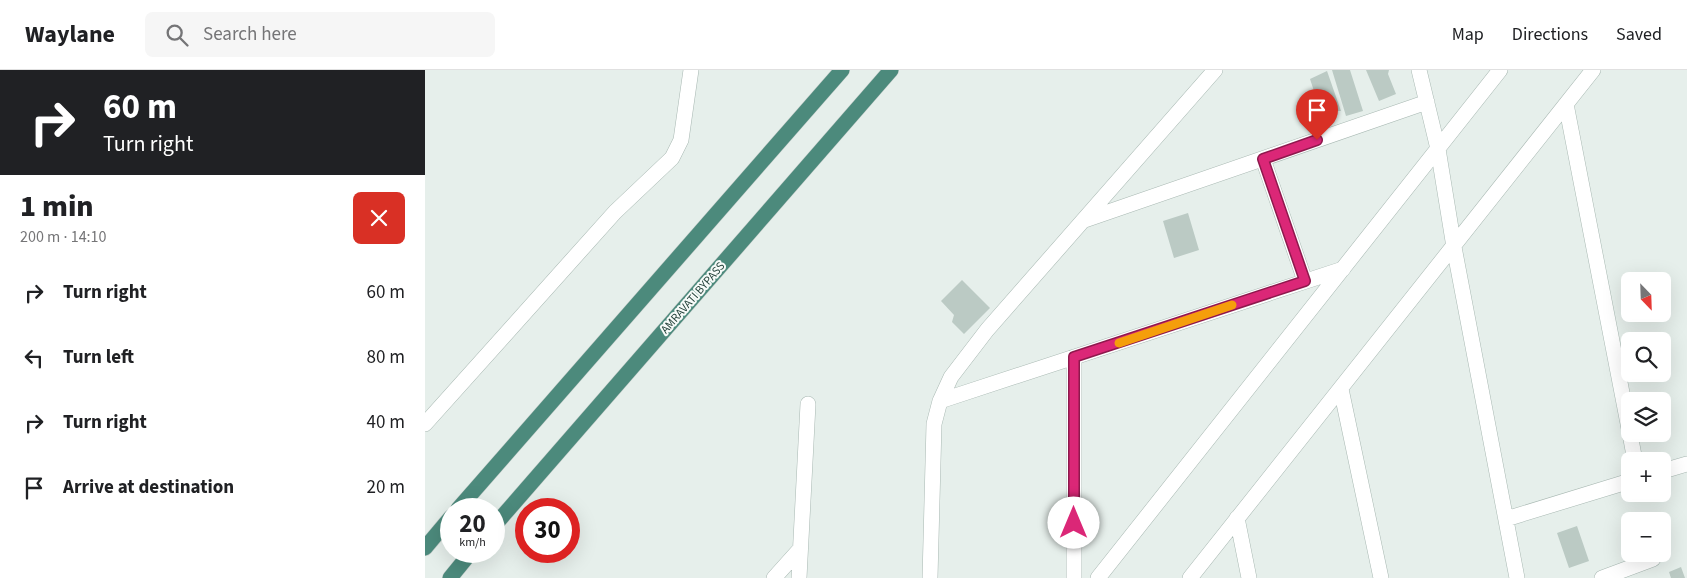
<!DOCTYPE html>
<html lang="en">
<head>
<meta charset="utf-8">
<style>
  :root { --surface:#fff; --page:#f6f6f6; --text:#202124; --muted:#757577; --line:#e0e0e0 }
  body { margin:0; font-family:"Source Sans 3",sans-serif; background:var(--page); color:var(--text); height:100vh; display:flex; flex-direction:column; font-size:19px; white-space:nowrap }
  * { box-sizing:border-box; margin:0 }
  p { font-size:16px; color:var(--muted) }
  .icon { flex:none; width:28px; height:28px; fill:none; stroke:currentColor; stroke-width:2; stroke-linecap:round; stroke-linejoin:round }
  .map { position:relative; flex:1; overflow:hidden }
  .details { display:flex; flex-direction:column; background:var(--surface); width:425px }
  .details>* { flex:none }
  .guide { background:#202124; color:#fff; overflow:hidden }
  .needle { width:32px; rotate:157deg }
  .controls { position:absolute; left:1196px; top:202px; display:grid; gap:10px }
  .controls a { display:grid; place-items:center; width:50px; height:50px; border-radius:8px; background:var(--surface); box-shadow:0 5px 20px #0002; font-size:25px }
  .speed { position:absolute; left:15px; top:428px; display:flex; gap:10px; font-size:25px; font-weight:700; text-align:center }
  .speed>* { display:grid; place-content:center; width:65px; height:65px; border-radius:50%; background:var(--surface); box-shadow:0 5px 20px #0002; line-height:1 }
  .speed small { font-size:12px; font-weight:400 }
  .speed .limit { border:8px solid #d22; background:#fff; color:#111 }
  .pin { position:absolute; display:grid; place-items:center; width:42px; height:42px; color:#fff; margin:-51px -21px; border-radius:50% 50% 50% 0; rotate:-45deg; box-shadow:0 0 5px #0007 }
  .pin .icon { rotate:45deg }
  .me { position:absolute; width:55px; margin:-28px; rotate:0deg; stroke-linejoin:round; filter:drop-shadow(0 0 4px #0008) }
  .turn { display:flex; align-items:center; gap:18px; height:105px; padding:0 20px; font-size:22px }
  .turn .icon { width:65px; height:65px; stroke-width:2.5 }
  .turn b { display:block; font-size:35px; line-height:42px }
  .round { display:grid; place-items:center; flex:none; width:52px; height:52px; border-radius:8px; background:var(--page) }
  .head { display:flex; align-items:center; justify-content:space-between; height:85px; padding:0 20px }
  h1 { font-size:30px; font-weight:800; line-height:38px }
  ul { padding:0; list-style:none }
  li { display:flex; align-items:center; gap:15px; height:65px; padding:0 20px }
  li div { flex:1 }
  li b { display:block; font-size:19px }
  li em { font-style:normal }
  header { display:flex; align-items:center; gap:30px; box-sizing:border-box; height:70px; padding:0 25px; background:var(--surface); border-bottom:1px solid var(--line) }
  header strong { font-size:24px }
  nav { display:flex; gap:28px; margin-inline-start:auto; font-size:18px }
  .search { width:350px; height:45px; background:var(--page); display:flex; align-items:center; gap:12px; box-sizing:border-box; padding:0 18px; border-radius:8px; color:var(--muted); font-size:19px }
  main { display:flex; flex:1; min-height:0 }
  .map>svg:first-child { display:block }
  .building { fill:#bbcac4 }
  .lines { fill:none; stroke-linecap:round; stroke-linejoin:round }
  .minor-casing { stroke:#a8b8b2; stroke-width:16 }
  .trunk-casing { stroke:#c2cac8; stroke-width:16 }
  .minor { stroke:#fff; stroke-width:15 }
  .trunk { stroke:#4c8a7c; stroke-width:15 }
  .route-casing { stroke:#8e194d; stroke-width:12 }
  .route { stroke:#db2777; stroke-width:9 }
  .slow { stroke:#f59e0b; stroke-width:9 }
  .labels { text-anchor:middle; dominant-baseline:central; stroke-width:4; stroke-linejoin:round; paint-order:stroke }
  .street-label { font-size:12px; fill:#24423a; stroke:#f7fbf9 }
</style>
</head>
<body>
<header>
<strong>Waylane</strong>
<div class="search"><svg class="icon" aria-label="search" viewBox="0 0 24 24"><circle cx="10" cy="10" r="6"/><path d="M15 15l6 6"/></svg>Search here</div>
<nav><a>Map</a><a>Directions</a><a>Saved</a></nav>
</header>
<main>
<section class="details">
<div class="guide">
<div class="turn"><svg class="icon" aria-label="right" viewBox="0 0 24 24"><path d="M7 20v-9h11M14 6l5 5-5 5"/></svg><div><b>60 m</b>Turn right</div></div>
</div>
<div class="head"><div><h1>1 min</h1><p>200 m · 14:10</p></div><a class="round" style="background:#d93025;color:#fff"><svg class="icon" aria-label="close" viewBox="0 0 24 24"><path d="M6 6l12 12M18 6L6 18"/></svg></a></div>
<ul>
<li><svg class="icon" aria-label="right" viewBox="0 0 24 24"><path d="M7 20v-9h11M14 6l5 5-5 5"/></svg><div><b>Turn right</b></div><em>60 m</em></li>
<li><svg class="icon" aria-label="left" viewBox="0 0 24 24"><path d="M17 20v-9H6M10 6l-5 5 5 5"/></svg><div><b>Turn left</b></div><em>80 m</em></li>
<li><svg class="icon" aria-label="right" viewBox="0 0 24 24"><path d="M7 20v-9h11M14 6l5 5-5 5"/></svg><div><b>Turn right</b></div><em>40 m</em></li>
<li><svg class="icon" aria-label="arrive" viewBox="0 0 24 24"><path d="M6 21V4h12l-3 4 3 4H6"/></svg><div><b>Arrive at destination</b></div><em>20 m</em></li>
</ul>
</section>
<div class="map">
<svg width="1262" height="508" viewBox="0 0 1262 508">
  <rect width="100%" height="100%" fill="#e6efeb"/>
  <!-- building -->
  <path class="building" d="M 907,0 L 925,0 L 938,41 L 921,46 Z
    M 941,0 L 964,0 L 963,4 L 971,24 L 954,31 Z
    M 902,1 L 916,41 L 904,41 L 902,36 L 895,39 L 885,9 Z
    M 763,143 L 774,180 L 749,188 L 738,151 Z
    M 537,210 L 565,238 L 539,264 L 527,252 L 529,245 L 516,231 Z
    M 1152,456 L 1164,491 L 1144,498 L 1132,463 Z
    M 1256,497 L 1260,508 L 1246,508 L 1244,502 Z"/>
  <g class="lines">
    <!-- minor casing -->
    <g class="minor-casing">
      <path id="minor" d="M 994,0 L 1013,79 L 1029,177 L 1092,508
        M 1141,34 L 1205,364
        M 838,89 L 880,211
        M 660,150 L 1002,32
        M 649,287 L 649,508
        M 916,319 L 956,508
        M 515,331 L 918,199
        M 0,354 L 190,142 L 247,88 L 256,70 L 266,0
        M 1205,364 L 1210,391
        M 1238,401 L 1262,394
        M 812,448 L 824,508
        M 1081,449 L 1205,411
        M 349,508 L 375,479
        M 374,508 L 383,334
        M 505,508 L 509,354 L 515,331 L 526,307 L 562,260 L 790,0
        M 673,508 L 1075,0
        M 765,508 L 1168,0
        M 1177,508 L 1228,489"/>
    </g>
    <!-- trunk casing -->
    <g class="trunk-casing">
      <path id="trunk" d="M 33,439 L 417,0
        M 69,456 L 466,0
        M 0,478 L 26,447
        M 25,508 L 47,481"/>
    </g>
    <!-- minor -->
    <use href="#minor" class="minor"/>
    <!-- trunk -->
    <use href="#trunk" class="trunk"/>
  </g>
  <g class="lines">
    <!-- route casing -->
    <g class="route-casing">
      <path id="route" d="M 649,453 L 649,287 L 880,211 L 838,89 L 892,70"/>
    </g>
    <!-- route -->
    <use href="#route" class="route"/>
    <!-- slow -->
    <path class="slow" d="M 694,273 L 807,235"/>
  </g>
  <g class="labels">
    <!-- street labels -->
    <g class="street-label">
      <text transform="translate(268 228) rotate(-49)">AMRAVATI BYPASS</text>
    </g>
  </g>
</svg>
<div class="controls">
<a><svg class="needle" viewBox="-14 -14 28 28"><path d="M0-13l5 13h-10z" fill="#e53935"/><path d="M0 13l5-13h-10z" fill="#757577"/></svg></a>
<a><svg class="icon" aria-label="search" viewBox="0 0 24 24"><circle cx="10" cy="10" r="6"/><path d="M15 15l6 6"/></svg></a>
<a><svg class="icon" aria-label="layers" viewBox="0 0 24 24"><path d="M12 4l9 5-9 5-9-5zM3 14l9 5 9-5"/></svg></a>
<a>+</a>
<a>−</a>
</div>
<div class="speed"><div>20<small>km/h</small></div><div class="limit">30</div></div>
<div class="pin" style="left:892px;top:70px;background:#d93025"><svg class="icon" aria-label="arrive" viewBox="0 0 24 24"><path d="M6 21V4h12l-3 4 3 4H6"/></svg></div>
<svg class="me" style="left:649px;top:453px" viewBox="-20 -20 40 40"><circle r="19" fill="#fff"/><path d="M0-13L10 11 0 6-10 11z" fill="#db2777"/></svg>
</div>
</main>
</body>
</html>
